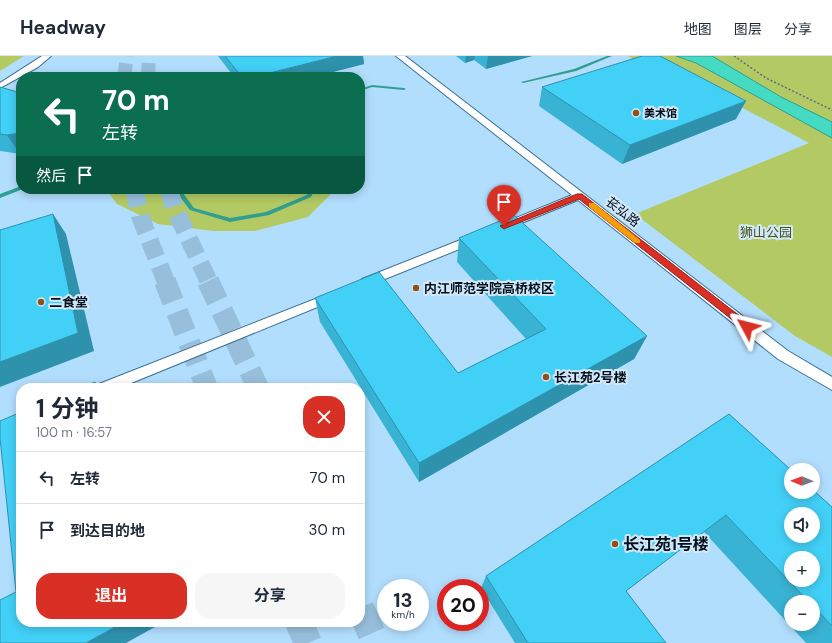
<!DOCTYPE html>
<html lang="zh">
<head>
<meta charset="utf-8">
<style>
  :root { --surface:#fff; --page:#f6f6f7; --text:#1f2937; --muted:#747a83; --line:#e0e1e3; --accent:#d93025 }
  body { margin:0; font-family:"DM Sans","Noto Sans SC",sans-serif; background:var(--page); color:var(--text); height:100vh; display:flex; flex-direction:column; font-size:15px; white-space:nowrap }
  * { box-sizing:border-box; margin:0 }
  p { font-size:13px; color:var(--muted) }
  .icon { flex:none; width:22px; height:22px; fill:none; stroke:currentColor; stroke-width:2; stroke-linecap:round; stroke-linejoin:round }
  .map { position:relative; flex:1; overflow:hidden }
  .panel { position:absolute; left:16px; top:327px; width:349px; height:244px; display:flex; flex-direction:column; background:var(--surface); border-radius:16px; box-shadow:0 2px 10px #0003 }
  .panel>* { flex:none }
  .banner { position:absolute; left:16px; top:16px; width:349px; height:122px; border-radius:16px; box-shadow:0 2px 10px #0003; background:#0b6e4f; color:#fff; overflow:hidden }
  .needle { width:26px; rotate:271deg }
  .buttons { position:absolute; left:784px; top:407px; display:grid; gap:8px }
  .buttons a { display:grid; place-items:center; width:36px; height:36px; border-radius:50%; background:var(--surface); box-shadow:0 2px 10px #0003; font-size:20px }
  .speed { position:absolute; left:377px; top:523px; display:flex; gap:8px; font-size:20px; font-weight:700; text-align:center }
  .speed>* { display:grid; place-content:center; width:52px; height:52px; border-radius:50%; background:var(--surface); box-shadow:0 2px 10px #0003; line-height:1 }
  .speed small { font-size:10px; font-weight:400 }
  .speed .limit { border:6px solid #d22; background:#fff; color:#111 }
  .pin { position:absolute; display:grid; place-items:center; width:34px; height:34px; color:#fff; margin:-41px -17px; border-radius:50% 50% 50% 0; rotate:-45deg; box-shadow:0 0 4px #0007 }
  .pin .icon { rotate:45deg }
  .me { position:absolute; width:44px; margin:-22px; rotate:308deg; stroke-linejoin:round; filter:drop-shadow(0 0 3px #0008) }
  .turn { display:flex; align-items:center; gap:14px; height:84px; padding:0 20px; font-size:18px }
  .turn .icon { width:52px; height:52px; stroke-width:2.5 }
  .turn b { display:block; font-size:28px; line-height:34px }
  .then { display:flex; align-items:center; height:38px; padding:0 20px; background:#0003; gap:8px; font-size:15px }
  .round { display:grid; place-items:center; flex:none; width:42px; height:42px; border-radius:16px; background:var(--page) }
  .head { display:flex; align-items:center; justify-content:space-between; height:68px; padding:0 20px }
  h1 { font-size:24px; font-weight:700; line-height:30px }
  .primary-button { display:flex; gap:8px; margin-top:auto; padding:8px 20px }
  .primary-button a { flex:1; height:46px; border-radius:16px; background:var(--accent); color:#fff; font-size:16px; font-weight:700; line-height:46px; text-align:center }
  .primary-button a+a { background:var(--page); color:var(--text) }
  ul { padding:0; list-style:none }
  li { display:flex; align-items:center; gap:12px; height:52px; padding:0 20px; border-top:1px solid var(--line) }
  li div { flex:1 }
  li b { display:block; font-size:15px }
  li em { font-style:normal }
  header { display:flex; align-items:center; gap:24px; box-sizing:border-box; height:56px; padding:0 20px; background:var(--surface); border-bottom:1px solid var(--line) }
  header strong { font-size:19px }
  nav { display:flex; gap:22px; margin-inline-start:auto; font-size:14px }
  .map>svg:first-child { display:block }
  .green { fill:#b2c964 }
  .water { fill:#45dbc3; stroke:#309e91 }
  .lines { fill:none; stroke-linecap:round; stroke-linejoin:round }
  .stream { fill:#309e91; fill-rule:evenodd }
  .secondary-tunnel-far3 { stroke:#97bfdc; stroke-width:14; stroke-dasharray:14 7; stroke-linecap:butt }
  .secondary-tunnel-far2 { stroke:#97bfdc; stroke-width:18; stroke-dasharray:18 9; stroke-linecap:butt }
  .secondary-tunnel-far1 { stroke:#97bfdc; stroke-width:22; stroke-dasharray:22 11; stroke-linecap:butt }
  .secondary-tunnel { stroke:#97bfdc; stroke-width:28; stroke-dasharray:28 14; stroke-linecap:butt }
  .lane-casing { stroke:#3c7194; stroke-width:2 }
  .path { stroke:#537085; stroke-width:1.5; stroke-dasharray:2 2; stroke-linecap:butt }
  .lane { fill:#fff; fill-rule:evenodd }
  .wall { fill:#39b3d4; fill-rule:evenodd }
  .shaded-wall { fill:#2e92ad }
  .building { fill:#42d0f7; stroke:#2e92ad; fill-rule:evenodd }
  .route { fill:#d93025; stroke:#8d1f18 }
  .slow { fill:#f59e0b }
  .poi-dot { fill:#8f5214; stroke:#d2e8f8; stroke-width:1.5 }
  .labels { text-anchor:middle; dominant-baseline:central; stroke-width:4; stroke-linejoin:round; paint-order:stroke }
  .far-poi-label { font-size:11px; font-weight:bold; fill:#00101d; stroke:#d2e8f8; text-anchor:start }
  .street-label { font-size:13px; fill:#00101d; stroke:#d2e8f8 }
  .park-label { font-size:13px; fill:#45501c; stroke:#d2e8f8 }
  .poi-label { font-size:13px; font-weight:bold; fill:#00101d; stroke:#d2e8f8; text-anchor:start }
  .near-poi-label { font-size:16px; font-weight:bold; fill:#00101d; stroke:#d2e8f8; text-anchor:start }
</style>
</head>
<body>
<header>
<strong>Headway</strong>
<nav><a>地图</a><a>图层</a><a>分享</a></nav>
</header>
<div class="map">
<svg width="832" height="587" viewBox="0 0 832 587">
  <rect width="100%" height="100%" fill="#b2defe"/>
  <!-- green -->
  <path class="green" d="M 0,0 L 24,0 L 0,15 Z
    M 628,0 L 832,0 L 832,301 L 795,280 L 635,158 L 809,87 L 656,6 L 637,5 Z
    M 106,133 L 336,133 L 308,161 L 255,175 L 213,175 L 158,168 L 117,148 Z"/>
  <!-- water -->
  <path class="water" d="M 676,0 L 712,0 L 781,41 L 832,66 L 832,82 L 696,7 Z"/>
  <g class="lines">
    <!-- stream -->
    <path class="stream" d="M 607,0 L 612,0 L 576,15 L 523,27 L 521,26 L 574,13 Z
      M 372,29 L 404,32 L 406,33 L 404,34 L 372,31 L 360,35 L 360,33 Z
      M 360,46 L 362,47 L 363,52 L 360,53 Z
      M 21,130 L 21,133 L 23,133 L 0,142 L 0,138 Z
      M 174,133 L 180,133 L 194,152 L 230,162 L 266,156 L 307,139 L 309,133 L 315,133 L 311,141 L 269,159 L 230,166 L 190,154 Z"/>
    <!-- secondary-tunnel-far3 -->
    <path class="secondary-tunnel-far3" d="M 124,21 L 127,0
      M 148,21 L 149,0"/>
    <!-- secondary-tunnel-far2 -->
    <path class="secondary-tunnel-far2" d="M 134,133 L 140,160 L 166,226
      M 169,133 L 174,151 L 209,226"/>
    <!-- secondary-tunnel-far1 -->
    <path class="secondary-tunnel-far1" d="M 165,225 L 207,332
      M 208,225 L 258,332"/>
    <!-- secondary-tunnel -->
    <path class="secondary-tunnel" d="M 360,552 L 376,587
      M 299,566 L 308,587"/>
    <!-- lane casing -->
    <g class="lane-casing">
      <path id="lane" d="M 42,0 L 51,0 L 38,11 L 0,32 L 0,27 Z
        M 396,0 L 405,0 L 788,295 L 832,321 L 832,334 L 778,303 L 578,144 L 507,173 L 499,173 L 498,171 L 499,169 L 572,139 Z
        M 473,179 L 477,180 L 478,183 L 477,186 L 370,229 L 366,230 L 362,229 L 360,226 L 362,223 Z
        M 333,236 L 337,237 L 339,240 L 337,243 L 119,332 L 97,332 L 99,328 Z"/>
    </g>
    <!-- path -->
    <path class="path" d="M 734,0 L 766,22 L 832,54"/>
    <!-- lane -->
    <use href="#lane" class="lane"/>
  </g>
  <!-- wall -->
  <path class="wall" d="M 218,0 L 363,0 L 364,8 L 313,21 L 234,21 Z
    M 456,0 L 532,0 L 486,13 L 474,4 L 465,7 Z
    M 0,31 L 21,37 L 21,98 L 0,95 Z
    M 542,31 L 736,63 L 622,108 L 539,50 Z
    M 459,182 L 647,280 L 634,303 L 419,426 L 320,266 L 315,242 L 458,317 L 526,283 L 457,206 Z
    M 729,358 L 832,451 L 832,587 L 806,587 L 704,476 L 626,535 L 666,587 L 515,587 L 481,532 L 486,520 ZM 791,546 L 813,546 L 813,568 L 791,568 Z"/>
  <!-- shaded-wall -->
  <path class="shaded-wall" d="M 337,0 L 363,0 L 364,8 L 313,21 L 254,21 Z
    M 466,0 L 475,0 L 474,4 L 465,7 Z
    M 488,0 L 532,0 L 486,13 Z
    M 746,45 L 736,63 L 622,108 L 630,89 Z
    M 21,77 L 21,98 L 20,98 L 7,79 Z
    M 53,158 L 66,178 L 94,295 L 0,331 L 0,306 Z
    M 647,280 L 634,303 L 419,426 L 419,407 Z
    M 95,326 L 101,332 L 97,332 Z
    M 124,566 L 164,566 L 126,587 L 86,587 Z"/>
  <!-- building -->
  <path class="building" d="M 225,0 L 337,0 L 254,21 L 242,21 Z
    M 642,0 L 660,0 L 746,45 L 630,89 L 542,31 Z
    M 0,31 L 21,37 L 21,77 L 7,79 L 0,78 Z
    M 53,158 L 78,277 L 0,306 L 0,174 Z
    M 514,159 L 647,280 L 419,407 L 315,242 L 379,216 L 458,317 L 546,273 L 459,182 Z
    M 95,326 L 97,332 L 81,332 Z
    M 21,356 L 21,566 L 124,566 L 86,587 L 0,587 L 0,544 L 16,536 L 0,382 L 0,365 Z
    M 729,358 L 791,414 L 791,436 L 813,436 L 813,434 L 832,451 L 832,570 L 813,550 L 813,546 L 809,546 L 726,459 L 626,535 L 666,587 L 528,587 L 486,520 ZM 791,458 L 813,458 L 813,480 L 791,480 ZM 791,502 L 813,502 L 813,524 L 791,524 Z"/>
  <!-- route -->
  <path class="route" d="M 577,138 L 582,138 L 750,268 L 751,271 L 750,273 L 744,273 L 579,143 L 506,172 L 504,173 L 500,170 Z"/>
  <!-- slow -->
  <path class="slow" d="M 589,147 L 594,147 L 640,184 L 640,187 L 635,187 L 589,151 Z"/>
  <!-- markers -->
  <g class="poi-dot">
    <circle cx="636" cy="57" r="4"/>
    <circle cx="416" cy="232" r="4"/>
    <circle cx="41" cy="246" r="4"/>
    <circle cx="546" cy="321" r="4"/>
    <circle cx="615" cy="488" r="4"/>
  </g>
  <g class="labels">
    <!-- far-poi labels -->
    <g class="far-poi-label">
      <text x="644" y="57">美术馆</text>
    </g>
    <!-- street labels -->
    <g class="street-label">
      <text transform="translate(623 156) rotate(38)">苌弘路</text>
    </g>
    <!-- park labels -->
    <g class="park-label">
      <text x="766" y="176">狮山公园</text>
    </g>
    <!-- poi labels -->
    <g class="poi-label">
      <text x="424" y="232">内江师范学院高桥校区</text>
      <text x="49" y="246">二食堂</text>
      <text x="554" y="321">长江苑2号楼</text>
    </g>
    <!-- near-poi labels -->
    <g class="near-poi-label">
      <text x="623" y="488">长江苑1号楼</text>
    </g>
  </g>
</svg>
<div class="buttons">
<a><svg class="needle" viewBox="-14 -14 28 28"><path d="M0-13l5 13h-10z" fill="#e53935"/><path d="M0 13l5-13h-10z" fill="#747a83"/></svg></a>
<a><svg class="icon" aria-label="sound" viewBox="0 0 24 24"><path d="M4 9h4l5-4v14l-5-4H4zM17 9q2 3 0 6"/></svg></a>
<a>+</a>
<a>−</a>
</div>
<div class="speed"><div>13<small>km/h</small></div><div class="limit">20</div></div>
<div class="pin" style="left:504px;top:170px;background:#d93025"><svg class="icon" aria-label="arrive" viewBox="0 0 24 24"><path d="M6 21V4h12l-3 4 3 4H6"/></svg></div>
<svg class="me" style="left:747px;top:271px" viewBox="-20 -20 40 40"><path d="M0-17L14 15 0 8-14 15z" fill="#d93025" stroke="#fff" stroke-width="4"/></svg>
<div class="banner">
<div class="turn"><svg class="icon" aria-label="left" viewBox="0 0 24 24"><path d="M17 20v-9H6M10 6l-5 5 5 5"/></svg><div><b>70 m</b>左转</div></div>
<div class="then">然后<svg class="icon" aria-label="arrive" viewBox="0 0 24 24"><path d="M6 21V4h12l-3 4 3 4H6"/></svg></div>
</div>
<section class="panel">
<div class="head"><div><h1>1 分钟</h1><p>100 m · 16:57</p></div><a class="round" style="background:#d93025;color:#fff"><svg class="icon" aria-label="close" viewBox="0 0 24 24"><path d="M6 6l12 12M18 6L6 18"/></svg></a></div>
<ul>
<li><svg class="icon" aria-label="left" viewBox="0 0 24 24"><path d="M17 20v-9H6M10 6l-5 5 5 5"/></svg><div><b>左转</b></div><em>70 m</em></li>
<li><svg class="icon" aria-label="arrive" viewBox="0 0 24 24"><path d="M6 21V4h12l-3 4 3 4H6"/></svg><div><b>到达目的地</b></div><em>30 m</em></li>
</ul>
<div class="primary-button"><a>退出</a><a>分享</a></div>
</section>
</div>
</body>
</html>
